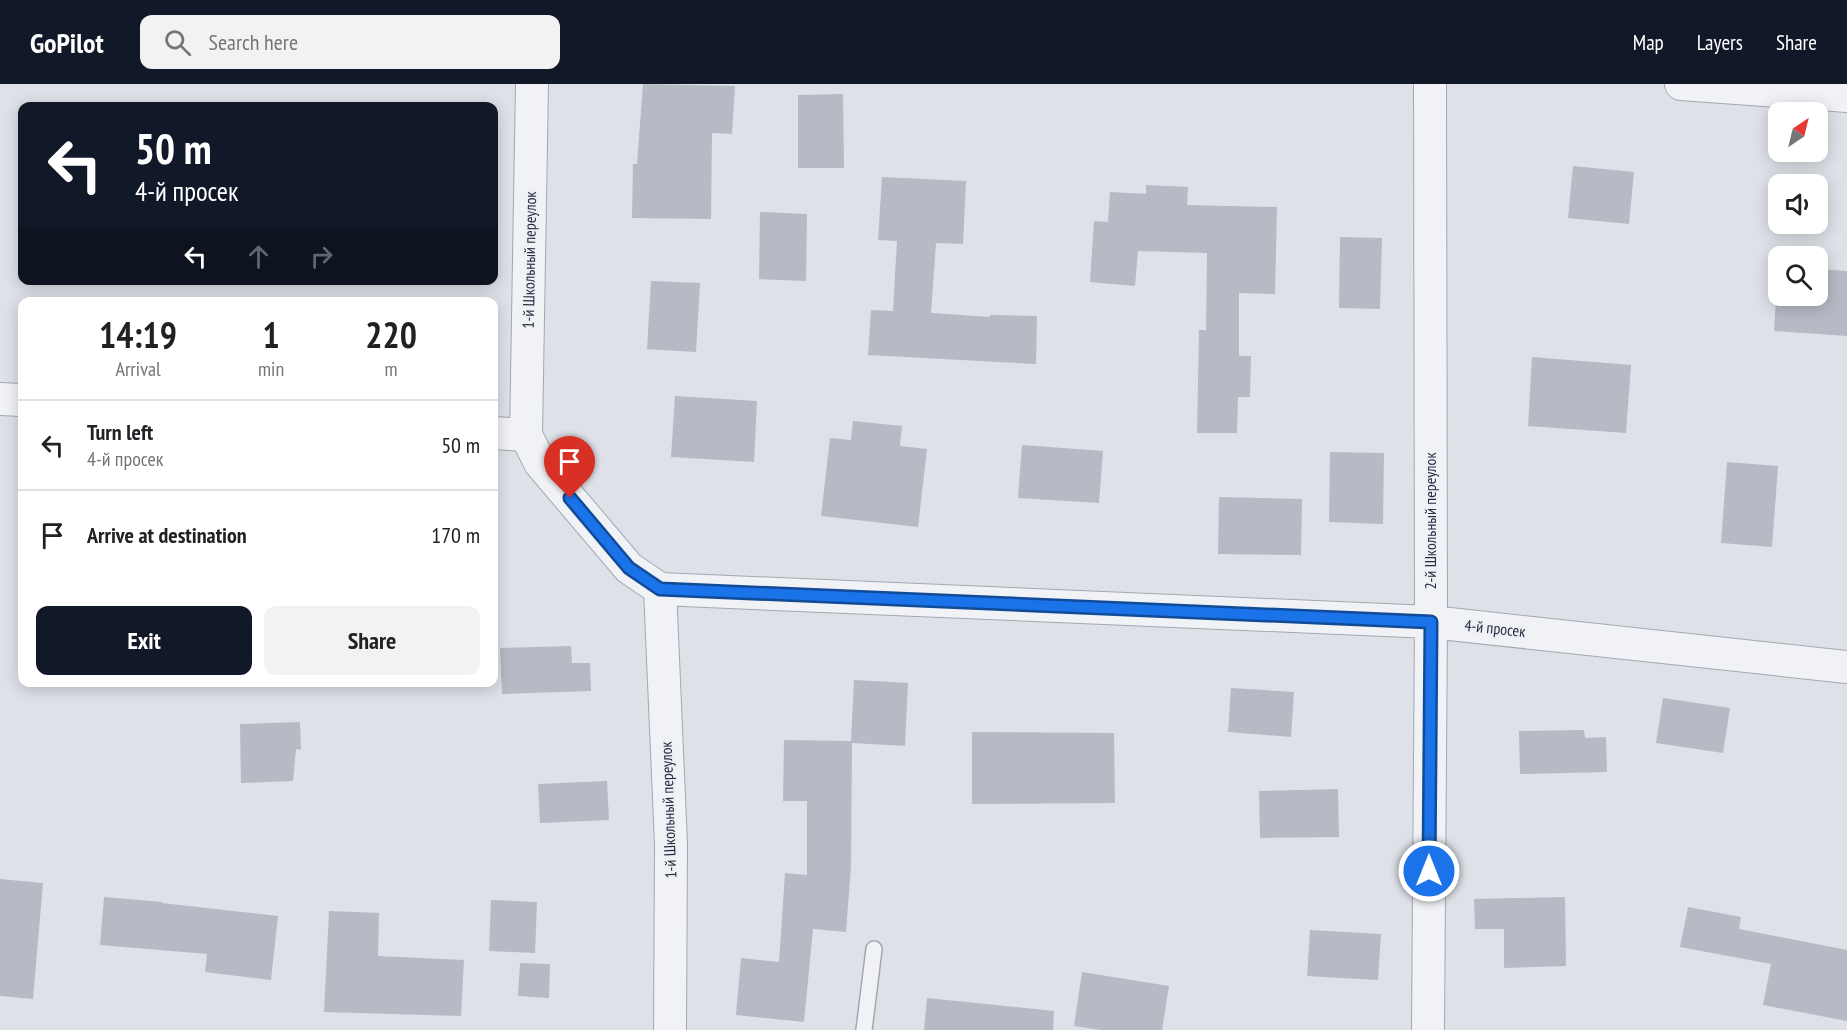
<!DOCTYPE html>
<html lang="en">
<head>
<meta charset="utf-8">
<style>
  :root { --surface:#fff; --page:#f2f2f2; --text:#202124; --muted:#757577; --line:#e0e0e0; --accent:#111827 }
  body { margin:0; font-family:"PT Sans Narrow",sans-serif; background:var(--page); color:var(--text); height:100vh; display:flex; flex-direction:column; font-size:22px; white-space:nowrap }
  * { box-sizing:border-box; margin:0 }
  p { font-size:20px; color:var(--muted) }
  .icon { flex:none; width:33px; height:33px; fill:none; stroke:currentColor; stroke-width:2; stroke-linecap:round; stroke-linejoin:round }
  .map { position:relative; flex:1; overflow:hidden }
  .details { position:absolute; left:18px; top:213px; width:480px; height:390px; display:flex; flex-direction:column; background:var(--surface); border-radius:12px; box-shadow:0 3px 15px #0003 }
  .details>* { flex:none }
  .guide { position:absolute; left:18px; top:18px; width:480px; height:183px; border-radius:12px; box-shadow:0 3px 15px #0003; background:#111827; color:#fff; overflow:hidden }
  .needle { width:39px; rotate:35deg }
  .fabs { position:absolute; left:1768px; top:18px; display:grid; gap:12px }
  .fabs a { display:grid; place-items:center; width:60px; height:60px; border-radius:12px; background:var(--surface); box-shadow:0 3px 15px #0003; font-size:30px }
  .pin { position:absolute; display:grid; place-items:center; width:51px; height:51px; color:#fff; margin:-62px -26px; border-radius:50% 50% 50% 0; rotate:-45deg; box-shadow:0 0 6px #0007 }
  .pin .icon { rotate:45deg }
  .me { position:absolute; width:66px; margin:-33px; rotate:0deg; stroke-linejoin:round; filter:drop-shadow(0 0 4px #0008) }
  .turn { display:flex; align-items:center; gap:21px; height:126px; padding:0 18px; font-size:27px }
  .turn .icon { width:78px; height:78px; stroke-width:2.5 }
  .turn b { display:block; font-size:42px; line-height:51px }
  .lanes { display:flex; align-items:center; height:57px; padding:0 18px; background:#0003; justify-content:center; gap:30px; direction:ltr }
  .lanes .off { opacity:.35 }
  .eta { display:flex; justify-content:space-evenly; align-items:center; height:102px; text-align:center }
  .eta b { font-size:36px; font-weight:600; line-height:42px }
  .cta { display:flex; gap:12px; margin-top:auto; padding:12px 18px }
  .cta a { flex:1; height:69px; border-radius:12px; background:var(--accent); color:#fff; font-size:24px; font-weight:600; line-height:69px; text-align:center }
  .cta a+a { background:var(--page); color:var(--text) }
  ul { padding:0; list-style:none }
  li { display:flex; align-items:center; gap:18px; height:90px; padding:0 18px; border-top:2px solid var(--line) }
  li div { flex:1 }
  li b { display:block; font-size:22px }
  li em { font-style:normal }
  header { display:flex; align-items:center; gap:36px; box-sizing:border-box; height:84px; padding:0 30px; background:var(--accent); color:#fff }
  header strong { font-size:28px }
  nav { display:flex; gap:33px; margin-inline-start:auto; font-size:21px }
  .search { width:420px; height:54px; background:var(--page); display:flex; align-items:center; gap:15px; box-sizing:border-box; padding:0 21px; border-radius:12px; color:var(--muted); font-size:22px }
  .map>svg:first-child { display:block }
  .building { fill:#b5bac5 }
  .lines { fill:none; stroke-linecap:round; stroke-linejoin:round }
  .service-casing { stroke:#a3a7b2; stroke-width:18 }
  .minor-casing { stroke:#a3a7b2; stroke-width:34 }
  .service { stroke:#f1f2f6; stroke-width:15 }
  .minor { stroke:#f1f2f6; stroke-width:32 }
  .route-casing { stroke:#114b97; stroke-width:15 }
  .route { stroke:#1a73e8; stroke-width:10 }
  .labels { text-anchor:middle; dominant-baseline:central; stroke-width:4.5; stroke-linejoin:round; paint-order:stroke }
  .street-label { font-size:16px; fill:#272d3f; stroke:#eef0f6 }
</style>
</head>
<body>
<header>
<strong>GoPilot</strong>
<div class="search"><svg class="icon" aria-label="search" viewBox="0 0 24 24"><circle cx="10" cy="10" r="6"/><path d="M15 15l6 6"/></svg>Search here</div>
<nav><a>Map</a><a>Layers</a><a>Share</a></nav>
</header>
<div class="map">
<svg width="1847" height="946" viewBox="0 0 1847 946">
  <rect width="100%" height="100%" fill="#dee1e8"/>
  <!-- building -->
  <path class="building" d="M 643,0 L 735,2 L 732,50 L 712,49 L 711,135 L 632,134 L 633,80 L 637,80 Z
    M 843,10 L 844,84 L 798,84 L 798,11 Z
    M 1573,82 L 1634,88 L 1629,140 L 1568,134 Z
    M 882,93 L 966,97 L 963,160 L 936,159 L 931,229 L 990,233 L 990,231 L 1037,232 L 1036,280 L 868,271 L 871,226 L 893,227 L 897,157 L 878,156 Z
    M 1146,101 L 1188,103 L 1187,121 L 1277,123 L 1275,210 L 1239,209 L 1239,272 L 1251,272 L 1250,313 L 1238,313 L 1237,349 L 1197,349 L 1199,246 L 1206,246 L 1207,169 L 1138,167 L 1135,202 L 1090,198 L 1094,137 L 1108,138 L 1110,108 L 1146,110 Z
    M 760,128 L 807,130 L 806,197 L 759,195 Z
    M 1340,153 L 1382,154 L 1380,225 L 1339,224 Z
    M 1778,182 L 1779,212 L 1818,212 L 1818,185 L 1847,187 L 1847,252 L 1774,247 Z
    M 651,197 L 700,199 L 696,268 L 647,265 Z
    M 1532,273 L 1631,281 L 1626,349 L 1528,342 Z
    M 675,312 L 757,317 L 754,378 L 671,373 Z
    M 853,337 L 902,342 L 900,362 L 927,365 L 918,443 L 821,432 L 830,354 L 851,356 Z
    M 1022,361 L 1103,367 L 1099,419 L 1018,414 Z
    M 1330,368 L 1384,369 L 1383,440 L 1329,438 Z
    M 1727,378 L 1778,382 L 1772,463 L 1721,459 Z
    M 1219,413 L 1302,415 L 1301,471 L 1218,470 Z
    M 571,562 L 572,579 L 590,579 L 591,607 L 502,610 L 500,564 Z
    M 854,596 L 908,599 L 905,662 L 852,659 L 851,782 L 846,848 L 813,845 L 804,938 L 736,931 L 741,874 L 779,878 L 785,789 L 807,791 L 807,717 L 783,717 L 784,656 L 851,657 Z
    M 1231,604 L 1294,608 L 1291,653 L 1228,648 Z
    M 1663,614 L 1730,624 L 1723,669 L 1656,659 Z
    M 300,638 L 301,666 L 296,665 L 293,697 L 241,699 L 240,640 Z
    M 1584,646 L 1585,654 L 1606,653 L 1607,688 L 1520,690 L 1519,647 Z
    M 972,648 L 1114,649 L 1115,719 L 972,720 Z
    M 607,697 L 609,736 L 540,739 L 538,700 Z
    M 1338,705 L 1339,753 L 1260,754 L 1259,707 Z
    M 0,795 L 43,799 L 33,915 L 0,912 Z
    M 104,813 L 162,818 L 162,819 L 278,832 L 271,896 L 205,888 L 207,870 L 100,861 Z
    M 1565,813 L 1566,882 L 1504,884 L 1504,845 L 1475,845 L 1474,815 Z
    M 491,816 L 537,818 L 535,869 L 489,867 Z
    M 1688,823 L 1741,833 L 1739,845 L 1847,866 L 1847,937 L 1763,921 L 1771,880 L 1680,863 Z
    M 329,827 L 379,829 L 378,872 L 464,876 L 461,932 L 324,928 Z
    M 1310,846 L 1381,850 L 1378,896 L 1307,892 Z
    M 520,879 L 550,880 L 549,914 L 518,912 Z
    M 1082,888 L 1169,902 L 1162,946 L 1101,946 L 1074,942 Z
    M 927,914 L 1054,927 L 1053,946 L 924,946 Z"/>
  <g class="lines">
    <!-- service casing -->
    <g class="service-casing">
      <path id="service" d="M 864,946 L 874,865"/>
    </g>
    <!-- minor casing -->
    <g class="minor-casing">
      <path id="minor" d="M 1681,0 L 1847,12
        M 0,315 L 22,316
        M 494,349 L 526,351 L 540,379 L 629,484 L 660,505 L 1431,538 L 1847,583
        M 526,351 L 532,0
        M 660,505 L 671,760 L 670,946
        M 1428,946 L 1431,538 L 1430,0"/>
    </g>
    <!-- service -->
    <use href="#service" class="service"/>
    <!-- minor -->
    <use href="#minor" class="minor"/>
  </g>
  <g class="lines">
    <!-- route casing -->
    <g class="route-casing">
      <path id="route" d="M 570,414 L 629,484 L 660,505 L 1431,538 L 1429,787"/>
    </g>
    <!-- route -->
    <use href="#route" class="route"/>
  </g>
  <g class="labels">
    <!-- street labels -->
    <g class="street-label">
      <text transform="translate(529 176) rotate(-89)">1-й Школьный переулок</text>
      <text transform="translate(1430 437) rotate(-90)">2-й Школьный переулок</text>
      <text transform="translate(1495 544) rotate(6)">4-й просек</text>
      <text transform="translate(668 726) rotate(-92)">1-й Школьный переулок</text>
    </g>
  </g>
</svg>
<div class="fabs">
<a><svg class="needle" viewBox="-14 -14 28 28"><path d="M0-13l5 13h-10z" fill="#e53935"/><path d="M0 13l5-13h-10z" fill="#757577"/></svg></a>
<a><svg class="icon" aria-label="sound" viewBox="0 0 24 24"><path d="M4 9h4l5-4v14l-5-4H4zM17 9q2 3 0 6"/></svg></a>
<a><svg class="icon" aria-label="search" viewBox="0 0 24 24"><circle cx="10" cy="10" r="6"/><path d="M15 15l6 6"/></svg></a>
</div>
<div class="pin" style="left:570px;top:414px;background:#d93025"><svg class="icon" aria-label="arrive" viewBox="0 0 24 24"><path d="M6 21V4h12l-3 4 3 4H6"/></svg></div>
<svg class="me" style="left:1429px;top:787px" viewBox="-20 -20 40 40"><circle r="17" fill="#1a73e8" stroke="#fff" stroke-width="3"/><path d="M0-11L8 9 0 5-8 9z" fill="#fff"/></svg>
<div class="guide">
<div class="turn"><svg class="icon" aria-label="left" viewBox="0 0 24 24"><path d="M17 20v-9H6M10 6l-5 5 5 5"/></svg><div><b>50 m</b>4-й просек</div></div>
<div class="lanes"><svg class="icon" aria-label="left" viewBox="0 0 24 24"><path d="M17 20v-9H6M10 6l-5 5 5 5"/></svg><svg class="icon off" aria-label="ahead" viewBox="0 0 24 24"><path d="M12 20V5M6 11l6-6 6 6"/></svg><svg class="icon off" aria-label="right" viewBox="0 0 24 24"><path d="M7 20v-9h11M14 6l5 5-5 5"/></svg></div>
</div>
<section class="details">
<div class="eta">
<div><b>14:19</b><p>Arrival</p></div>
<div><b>1</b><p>min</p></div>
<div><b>220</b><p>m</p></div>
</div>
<ul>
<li><svg class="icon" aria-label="left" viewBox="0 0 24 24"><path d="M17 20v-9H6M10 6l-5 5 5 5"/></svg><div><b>Turn left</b><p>4-й просек</p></div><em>50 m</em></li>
<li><svg class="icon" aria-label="arrive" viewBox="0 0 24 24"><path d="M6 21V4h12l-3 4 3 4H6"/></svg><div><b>Arrive at destination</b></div><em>170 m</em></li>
</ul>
<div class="cta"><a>Exit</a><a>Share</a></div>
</section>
</div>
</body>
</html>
